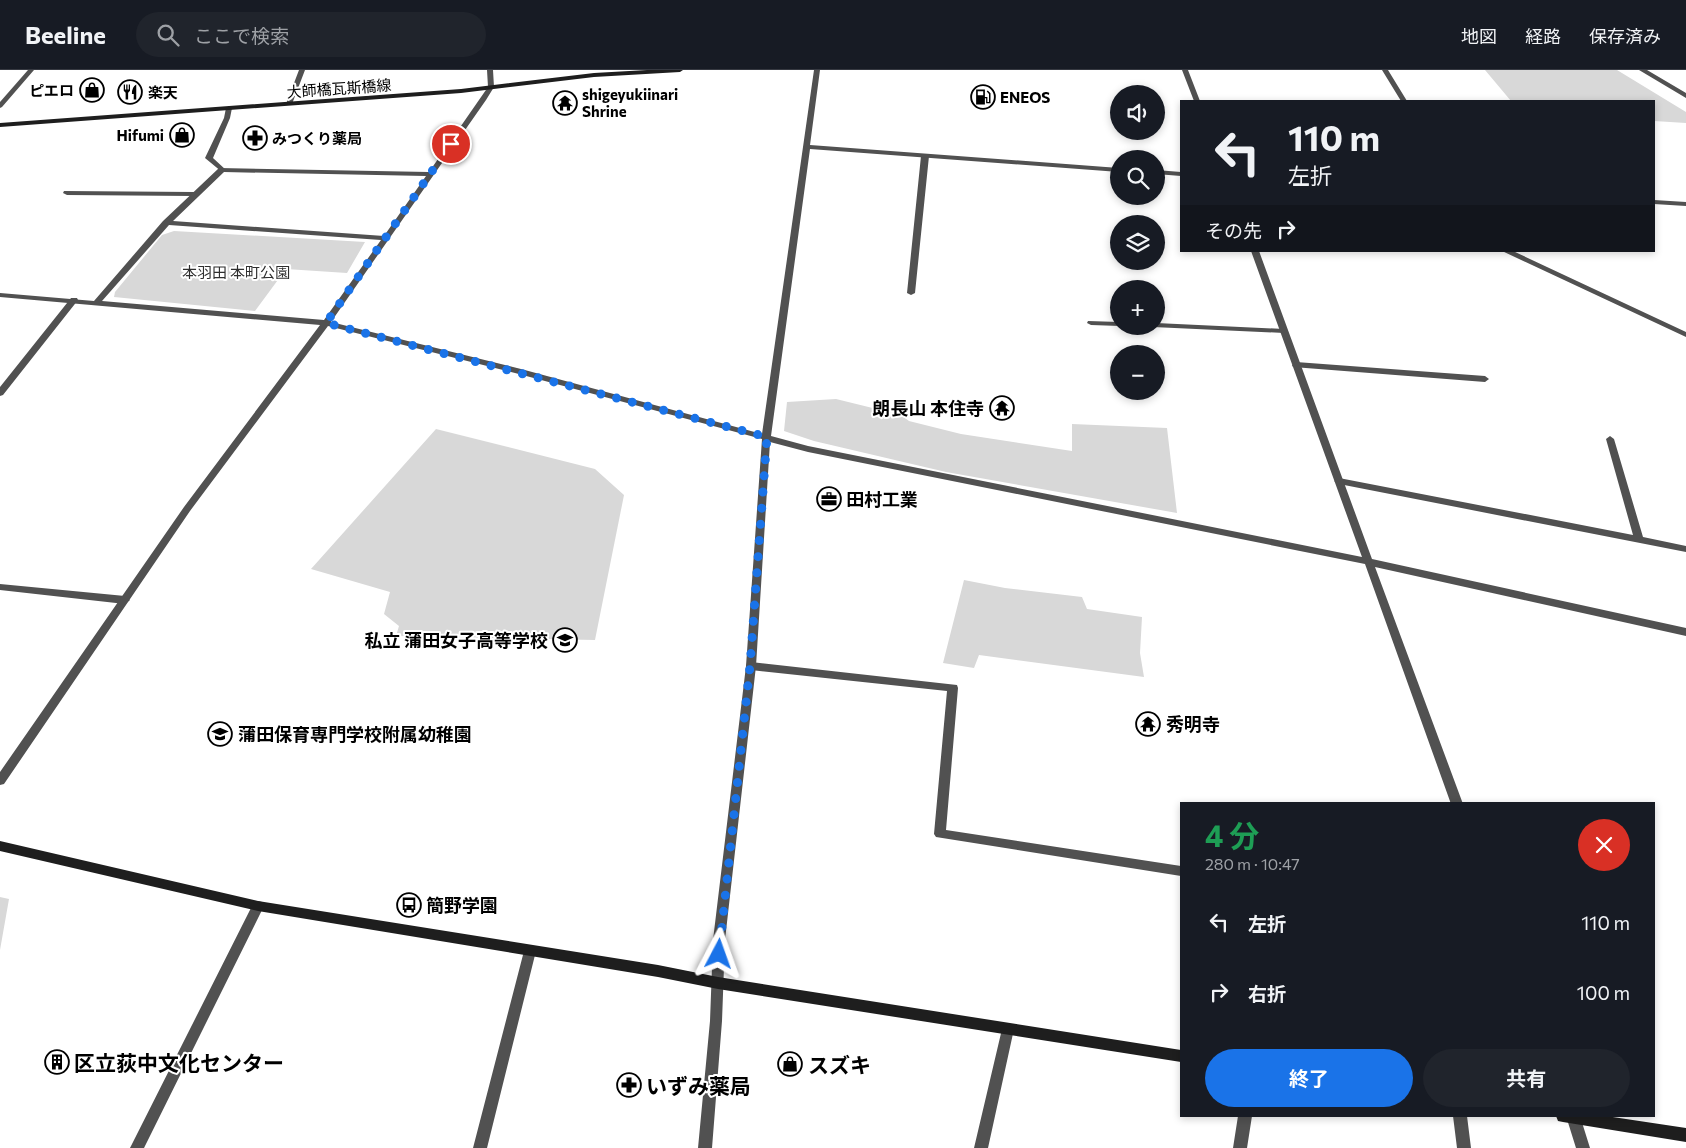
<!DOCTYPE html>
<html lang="ja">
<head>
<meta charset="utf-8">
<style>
  :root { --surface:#171b24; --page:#20242c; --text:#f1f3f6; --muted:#9ea1a6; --line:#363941; --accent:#1a73e8 }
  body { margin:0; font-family:Commissioner,"Noto Sans JP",sans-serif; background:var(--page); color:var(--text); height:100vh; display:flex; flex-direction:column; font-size:19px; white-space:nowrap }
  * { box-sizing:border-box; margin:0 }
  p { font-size:16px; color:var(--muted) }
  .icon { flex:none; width:28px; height:28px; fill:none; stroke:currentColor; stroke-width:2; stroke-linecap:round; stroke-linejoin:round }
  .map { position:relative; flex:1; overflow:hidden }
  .drawer { position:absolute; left:1180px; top:732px; width:475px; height:315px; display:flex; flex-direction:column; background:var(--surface); border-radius:0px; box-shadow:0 2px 8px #0003 }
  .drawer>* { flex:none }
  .banner { position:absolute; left:1180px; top:30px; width:475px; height:152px; border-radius:0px; box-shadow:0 2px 8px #0003; background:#171b24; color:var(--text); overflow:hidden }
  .tools { position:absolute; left:1110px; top:15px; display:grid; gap:10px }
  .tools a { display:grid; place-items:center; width:55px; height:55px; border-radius:50%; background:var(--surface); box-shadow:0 2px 8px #0003; font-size:25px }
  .pin { position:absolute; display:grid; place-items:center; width:42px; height:42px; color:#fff; margin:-21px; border:2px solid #fff; border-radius:50%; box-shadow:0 1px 5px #0007 }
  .me { position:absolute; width:55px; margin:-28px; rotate:4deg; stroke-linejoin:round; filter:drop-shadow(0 0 4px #0008) }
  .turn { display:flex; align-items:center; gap:18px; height:105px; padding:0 25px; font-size:22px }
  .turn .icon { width:65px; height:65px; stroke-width:2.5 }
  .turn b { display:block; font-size:35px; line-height:42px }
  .then { display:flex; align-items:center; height:48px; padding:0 25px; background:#0003; gap:10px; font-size:19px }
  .round { display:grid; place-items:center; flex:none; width:52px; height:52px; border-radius:26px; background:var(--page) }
  .headline { display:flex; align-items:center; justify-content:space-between; height:85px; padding:0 25px }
  h1 { font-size:30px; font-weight:700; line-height:38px; color:#1e9e55 }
  .cta { display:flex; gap:10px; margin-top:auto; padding:10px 25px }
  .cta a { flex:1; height:58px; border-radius:30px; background:var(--accent); color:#fff; font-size:20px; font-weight:700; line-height:58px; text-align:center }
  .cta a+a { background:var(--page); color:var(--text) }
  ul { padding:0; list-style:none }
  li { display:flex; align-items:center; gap:15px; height:70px; padding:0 25px }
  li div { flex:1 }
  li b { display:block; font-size:19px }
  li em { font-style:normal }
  header { display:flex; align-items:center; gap:30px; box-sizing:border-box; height:70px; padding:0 25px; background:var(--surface); border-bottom:1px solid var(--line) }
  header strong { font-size:24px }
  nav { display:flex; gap:28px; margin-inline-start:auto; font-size:18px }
  .search { width:350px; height:45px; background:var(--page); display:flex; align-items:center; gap:12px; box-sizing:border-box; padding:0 18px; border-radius:28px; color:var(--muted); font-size:19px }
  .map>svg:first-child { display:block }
  .green { fill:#d8d8d8 }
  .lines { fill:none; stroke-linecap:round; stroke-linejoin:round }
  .lane { fill:#515151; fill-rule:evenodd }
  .street { fill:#515151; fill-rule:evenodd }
  .secondary { fill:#1e1e1e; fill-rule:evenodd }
  .route { stroke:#1a73e8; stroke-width:9; stroke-dasharray:0 16.2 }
  .labels { text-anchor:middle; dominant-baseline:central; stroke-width:4; stroke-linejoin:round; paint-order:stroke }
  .far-street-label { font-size:15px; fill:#000; stroke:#fff }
  .far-poi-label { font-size:15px; font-weight:bold; fill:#000; stroke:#fff; text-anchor:start }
  .far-park-label { font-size:15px; fill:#2f2f2f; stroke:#fff }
  .poi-label { font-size:18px; font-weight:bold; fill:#000; stroke:#fff; text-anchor:start }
  .near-poi-label { font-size:21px; font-weight:bold; fill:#000; stroke:#fff; text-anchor:start }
</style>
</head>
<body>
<header>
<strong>Beeline</strong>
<div class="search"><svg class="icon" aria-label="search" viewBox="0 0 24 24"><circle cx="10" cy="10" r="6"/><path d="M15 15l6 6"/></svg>ここで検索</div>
<nav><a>地図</a><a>経路</a><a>保存済み</a></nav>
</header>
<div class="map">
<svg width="1686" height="1078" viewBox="0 0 1686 1078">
  <rect width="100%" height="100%" fill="#fff"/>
  <!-- green -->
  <path class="green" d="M 1485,0 L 1617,0 L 1686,42 L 1686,53 L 1654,51 L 1654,31 L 1511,31 Z
    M 174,161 L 365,172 L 347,203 L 286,199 L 255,241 L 114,227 L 115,222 L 162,165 Z
    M 836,329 L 901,345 L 909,351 L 961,364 L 1072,381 L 1072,354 L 1167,358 L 1177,443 L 946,402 L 814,371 L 784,361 L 787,332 Z
    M 436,359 L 595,399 L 624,425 L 595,570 L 396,566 L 399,556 L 384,544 L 390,522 L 311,499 Z
    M 964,510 L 1005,518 L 1082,527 L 1087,539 L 1142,547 L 1140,583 L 1144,607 L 979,585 L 974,598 L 943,593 Z
    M 0,827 L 9,829 L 0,880 Z"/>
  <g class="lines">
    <!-- lane -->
    <path class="lane" d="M 299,0 L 305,0 L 292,34 L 287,35 L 286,34 Z
      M 1382,0 L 1388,0 L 1407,31 L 1401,31 Z
      M 229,36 L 232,38 L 230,48 L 213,88 L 226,100 L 222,102 L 205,88 L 224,48 L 226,38 Z
      M 925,84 L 929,86 L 915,223 L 911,225 L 907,223 L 921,86 Z
      M 64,121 L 194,122 L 198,124 L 194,126 L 67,125 L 63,123 Z
      M 71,228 L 77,228 L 78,230 L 3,325 L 0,326 L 0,317 Z
      M 1088,251 L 1119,252 L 1120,256 L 1091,255 L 1087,253 Z
      M 1156,253 L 1284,259 L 1288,261 L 1284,263 L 1153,257 L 1156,256 Z
      M 1296,292 L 1485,306 L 1489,309 L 1485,312 L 1293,297 L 1292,295 Z
      M 1610,366 L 1614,369 L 1643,467 L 1686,476 L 1686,482 L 1339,414 L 1334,411 L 1339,408 L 1633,465 L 1606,369 Z
      M 0,514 L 125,526 L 130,530 L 125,534 L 0,520 Z
      M 751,592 L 957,615 L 958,618 L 946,760 L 1181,796 L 1181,806 L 936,767 L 934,764 L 947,621 L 751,600 L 747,599 L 746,596 L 747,593 Z
      M 530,876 L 534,877 L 536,881 L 487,1078 L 473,1078 L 524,881 L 526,877 Z
      M 1008,953 L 1013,955 L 1014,959 L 988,1078 L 974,1078 L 1002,959 L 1003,955 Z
      M 1238,1046 L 1252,1046 L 1247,1078 L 1233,1078 Z
      M 1453,1046 L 1467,1046 L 1471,1078 L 1457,1078 Z"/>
    <!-- street -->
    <path class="street" d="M 28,0 L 34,0 L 2,37 L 0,38 L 0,32 Z
      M 487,0 L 493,0 L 494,17 L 486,30 L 331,252 L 521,299 L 762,364 L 814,0 L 820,0 L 810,75 L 1119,98 L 1119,102 L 810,79 L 771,366 L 808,376 L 1362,487 L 1251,181 L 1259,181 L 1372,489 L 1686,558 L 1686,566 L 1375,497 L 1463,734 L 1451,734 L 1365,494 L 808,382 L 770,372 L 756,596 L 725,870 L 722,951 L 712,1078 L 698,1078 L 710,951 L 713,870 L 746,596 L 762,369 L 515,303 L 328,256 L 190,441 L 4,714 L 0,715 L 0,702 L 184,437 L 320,255 L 0,227 L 0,223 L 94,231 L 163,151 L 219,98 L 429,102 L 488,17 ZM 224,102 L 426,106 L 384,166 L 173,151 ZM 169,155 L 381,170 L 324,250 L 102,231 Z
      M 1182,0 L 1188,0 L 1200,31 L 1194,31 Z
      M 1639,0 L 1647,0 L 1686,23 L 1686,28 Z
      M 1156,100 L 1181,102 L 1181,106 L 1156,104 Z
      M 1654,130 L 1686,132 L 1686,136 L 1654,134 Z
      M 1502,181 L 1513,181 L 1686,262 L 1686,267 Z
      M 258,831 L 262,832 L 264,836 L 144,1078 L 130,1078 L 254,832 Z
      M 1566,1046 L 1580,1046 L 1590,1078 L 1576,1078 Z"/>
    <!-- secondary -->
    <path class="secondary" d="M 647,0 L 683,0 L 680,2 L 594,7 L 461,23 L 0,57 L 0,53 L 461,19 L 594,3 Z
      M 0,771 L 258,831 L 658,895 L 718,907 L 1181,980 L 1181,992 L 718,919 L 658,907 L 258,841 L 0,781 Z
      M 1556,1046 L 1606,1046 L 1686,1058 L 1686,1072 L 1563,1052 L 1558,1051 Z"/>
  </g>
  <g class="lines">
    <!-- route -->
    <path class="route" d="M 451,74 L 326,253 L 767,367 L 750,596 L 719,884"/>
  </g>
  <!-- icons -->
  <defs>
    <g id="shop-ring" transform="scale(1.25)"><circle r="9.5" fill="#fff" stroke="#000" stroke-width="1.5"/><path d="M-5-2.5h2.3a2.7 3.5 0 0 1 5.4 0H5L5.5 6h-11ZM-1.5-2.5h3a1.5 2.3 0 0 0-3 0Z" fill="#000"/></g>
    <g id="restaurant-ring" transform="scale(1.25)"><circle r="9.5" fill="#fff" stroke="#000" stroke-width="1.5"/><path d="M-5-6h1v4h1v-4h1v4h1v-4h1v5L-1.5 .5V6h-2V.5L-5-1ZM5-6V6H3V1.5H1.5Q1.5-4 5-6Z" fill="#000"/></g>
    <g id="fuel-ring" transform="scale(1.25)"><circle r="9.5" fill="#fff" stroke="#000" stroke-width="1.5"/><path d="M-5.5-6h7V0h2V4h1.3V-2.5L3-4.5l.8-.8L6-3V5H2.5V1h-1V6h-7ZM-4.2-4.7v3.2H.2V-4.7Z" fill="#000"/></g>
    <g id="temple-ring" transform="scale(1.25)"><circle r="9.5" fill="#fff" stroke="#000" stroke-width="1.5"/><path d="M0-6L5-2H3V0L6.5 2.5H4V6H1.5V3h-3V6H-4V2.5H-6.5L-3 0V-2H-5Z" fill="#000"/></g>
    <g id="pharmacy-ring" transform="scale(1.25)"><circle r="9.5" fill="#fff" stroke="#000" stroke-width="1.5"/><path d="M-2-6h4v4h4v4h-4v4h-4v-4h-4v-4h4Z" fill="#000"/></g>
    <g id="office-ring" transform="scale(1.25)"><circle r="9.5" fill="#fff" stroke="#000" stroke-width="1.5"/><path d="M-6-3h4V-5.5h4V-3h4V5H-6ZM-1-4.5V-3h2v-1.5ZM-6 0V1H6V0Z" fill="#000"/></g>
    <g id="school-ring" transform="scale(1.25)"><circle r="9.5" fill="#fff" stroke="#000" stroke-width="1.5"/><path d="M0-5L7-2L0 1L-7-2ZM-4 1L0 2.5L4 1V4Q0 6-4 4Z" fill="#000"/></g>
    <g id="bus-ring" transform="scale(1.25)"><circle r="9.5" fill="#fff" stroke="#000" stroke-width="1.5"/><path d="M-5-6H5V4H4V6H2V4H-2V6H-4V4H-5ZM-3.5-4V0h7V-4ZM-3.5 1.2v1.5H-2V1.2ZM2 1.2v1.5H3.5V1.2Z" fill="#000"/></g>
    <g id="building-ring" transform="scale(1.25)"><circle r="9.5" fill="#fff" stroke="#000" stroke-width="1.5"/><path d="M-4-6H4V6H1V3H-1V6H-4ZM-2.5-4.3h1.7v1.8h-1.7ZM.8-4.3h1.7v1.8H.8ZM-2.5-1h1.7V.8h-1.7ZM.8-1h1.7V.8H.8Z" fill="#000"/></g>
  </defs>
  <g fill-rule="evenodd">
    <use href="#shop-ring" x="92" y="20"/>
    <use href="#restaurant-ring" x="130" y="22"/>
    <use href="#fuel-ring" x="983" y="27"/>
    <use href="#temple-ring" x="565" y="33"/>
    <use href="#shop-ring" x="182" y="65"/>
    <use href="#pharmacy-ring" x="255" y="68"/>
    <use href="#temple-ring" x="1002" y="338"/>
    <use href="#office-ring" x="829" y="429"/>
    <use href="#school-ring" x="565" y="570"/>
    <use href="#temple-ring" x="1148" y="654"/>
    <use href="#school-ring" x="220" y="664"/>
    <use href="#bus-ring" x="409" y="835"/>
    <use href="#building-ring" x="57" y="992"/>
    <use href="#shop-ring" x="790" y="994"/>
    <use href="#pharmacy-ring" x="629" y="1015"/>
  </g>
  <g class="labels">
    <!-- far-street labels -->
    <g class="far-street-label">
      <text transform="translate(339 18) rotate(-4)">大師橋瓦斯橋線</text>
    </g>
    <!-- far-poi labels -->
    <g class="far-poi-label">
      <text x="74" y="20" text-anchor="end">ピエロ</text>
      <text x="148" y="22">楽天</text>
      <text x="582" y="24">shigeyukiinari<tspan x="582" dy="17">Shrine</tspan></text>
      <text x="1000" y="27">ENEOS</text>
      <text x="164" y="65" text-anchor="end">Hifumi</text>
      <text x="272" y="68">みつくり薬局</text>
    </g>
    <!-- far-park labels -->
    <g class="far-park-label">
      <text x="236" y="202">本羽田 本町公園</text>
    </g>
    <!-- poi labels -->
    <g class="poi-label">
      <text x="984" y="338" text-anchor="end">朗長山 本住寺</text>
      <text x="846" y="429">田村工業</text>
      <text x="548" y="570" text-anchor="end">私立 蒲田女子高等学校</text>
      <text x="1166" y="654">秀明寺</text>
      <text x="238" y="664">蒲田保育専門学校附属幼稚園</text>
      <text x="426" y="835">簡野学園</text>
    </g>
    <!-- near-poi labels -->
    <g class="near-poi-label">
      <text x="74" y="992">区立荻中文化センター</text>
      <text x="808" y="994">スズキ</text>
      <text x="646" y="1015">いずみ薬局</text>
    </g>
  </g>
</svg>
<div class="tools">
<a><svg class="icon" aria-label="sound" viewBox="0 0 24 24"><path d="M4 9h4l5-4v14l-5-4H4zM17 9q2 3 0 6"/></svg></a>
<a><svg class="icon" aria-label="search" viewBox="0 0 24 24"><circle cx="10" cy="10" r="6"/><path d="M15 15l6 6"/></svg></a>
<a><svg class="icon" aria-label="layers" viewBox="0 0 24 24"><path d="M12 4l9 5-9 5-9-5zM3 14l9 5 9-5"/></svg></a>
<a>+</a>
<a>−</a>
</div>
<div class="pin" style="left:451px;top:74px;background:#d93025"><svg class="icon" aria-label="arrive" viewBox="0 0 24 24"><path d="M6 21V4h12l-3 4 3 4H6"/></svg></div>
<svg class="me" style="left:719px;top:884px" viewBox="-20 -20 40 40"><path d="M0-17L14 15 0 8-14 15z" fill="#1a73e8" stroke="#fff" stroke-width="4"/></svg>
<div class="banner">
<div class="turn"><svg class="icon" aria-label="left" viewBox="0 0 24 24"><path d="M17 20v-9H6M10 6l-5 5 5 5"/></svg><div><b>110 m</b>左折</div></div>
<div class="then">その先<svg class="icon" aria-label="right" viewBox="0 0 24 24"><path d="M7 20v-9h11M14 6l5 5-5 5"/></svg></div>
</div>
<section class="drawer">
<div class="headline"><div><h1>4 分</h1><p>280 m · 10:47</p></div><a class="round" style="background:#d93025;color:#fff"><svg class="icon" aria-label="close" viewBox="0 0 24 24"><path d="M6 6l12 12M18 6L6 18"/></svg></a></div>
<ul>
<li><svg class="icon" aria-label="left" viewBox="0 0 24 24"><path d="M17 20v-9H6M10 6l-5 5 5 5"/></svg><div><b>左折</b></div><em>110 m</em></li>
<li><svg class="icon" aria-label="right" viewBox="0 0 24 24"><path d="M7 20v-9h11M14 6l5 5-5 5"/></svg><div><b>右折</b></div><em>100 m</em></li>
</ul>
<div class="cta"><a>終了</a><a>共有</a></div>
</section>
</div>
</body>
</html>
